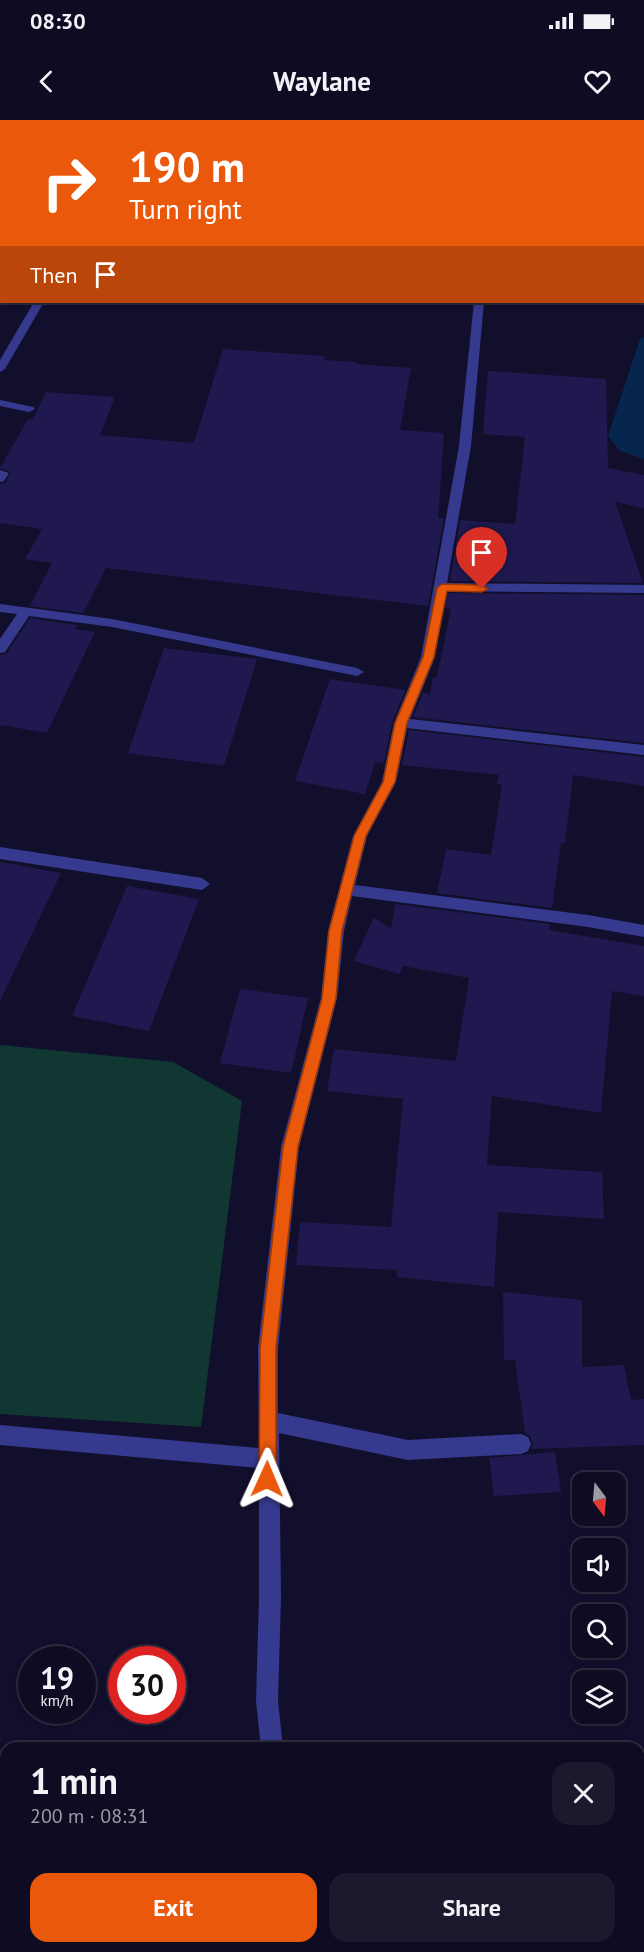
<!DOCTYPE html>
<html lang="en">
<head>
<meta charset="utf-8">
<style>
  :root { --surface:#0e0b22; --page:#1c192f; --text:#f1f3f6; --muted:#9b9ba5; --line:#2e2b40; --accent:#ea580c }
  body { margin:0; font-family:"PT Sans",sans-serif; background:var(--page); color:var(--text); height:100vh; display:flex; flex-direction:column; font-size:22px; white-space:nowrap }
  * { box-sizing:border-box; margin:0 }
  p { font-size:20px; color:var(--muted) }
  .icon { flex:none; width:33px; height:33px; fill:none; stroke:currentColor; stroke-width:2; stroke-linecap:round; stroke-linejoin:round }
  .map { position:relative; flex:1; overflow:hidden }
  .side { position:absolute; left:0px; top:1622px; width:645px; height:212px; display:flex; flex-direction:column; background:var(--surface); border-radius:18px 18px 0 0; box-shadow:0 3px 9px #0003,0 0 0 2px var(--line) }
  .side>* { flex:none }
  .banner { position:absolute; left:0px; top:0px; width:645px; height:183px; box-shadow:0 3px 9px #0003,0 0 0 2px var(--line); background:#ea580c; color:#fff; overflow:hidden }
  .needle { width:39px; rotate:164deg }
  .buttons { position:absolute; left:572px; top:1352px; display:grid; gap:12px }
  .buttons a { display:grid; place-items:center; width:54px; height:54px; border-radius:12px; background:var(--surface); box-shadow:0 3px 9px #0003,0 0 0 2px var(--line); font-size:30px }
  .speed { position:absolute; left:18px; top:1526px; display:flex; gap:12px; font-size:30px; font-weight:700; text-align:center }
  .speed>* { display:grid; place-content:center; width:78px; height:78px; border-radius:50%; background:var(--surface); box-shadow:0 3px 9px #0003,0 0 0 2px var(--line); line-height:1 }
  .speed small { font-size:15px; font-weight:400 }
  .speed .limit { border:9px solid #d22; background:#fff; color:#111 }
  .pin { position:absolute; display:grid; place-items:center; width:51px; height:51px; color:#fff; margin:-62px -26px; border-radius:50% 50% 50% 0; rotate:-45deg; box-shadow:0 0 6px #0007 }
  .pin .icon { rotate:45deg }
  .me { position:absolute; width:66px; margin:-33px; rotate:1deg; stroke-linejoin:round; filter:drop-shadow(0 0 4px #0008) }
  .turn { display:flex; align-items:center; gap:21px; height:126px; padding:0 30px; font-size:27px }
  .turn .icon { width:78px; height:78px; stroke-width:2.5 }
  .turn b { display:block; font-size:42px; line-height:51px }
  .then { display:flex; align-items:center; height:57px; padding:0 30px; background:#0003; gap:12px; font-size:22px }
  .round { display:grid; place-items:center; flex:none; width:63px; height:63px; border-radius:18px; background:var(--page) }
  .overview { display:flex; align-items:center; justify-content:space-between; height:102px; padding:0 30px }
  h1 { font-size:36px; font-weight:700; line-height:45px }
  .cta { display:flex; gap:12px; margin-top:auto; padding:12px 30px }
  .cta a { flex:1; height:69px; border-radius:18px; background:var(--accent); color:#fff; font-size:24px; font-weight:700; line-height:69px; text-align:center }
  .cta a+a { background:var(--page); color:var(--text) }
  .status { display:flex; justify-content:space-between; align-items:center; height:42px; padding:0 30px; background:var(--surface); direction:ltr }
  .status svg { height:16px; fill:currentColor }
  header { display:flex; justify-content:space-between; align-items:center; height:78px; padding:0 30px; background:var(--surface); font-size:27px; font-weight:700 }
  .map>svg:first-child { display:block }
  .green { fill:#113733 }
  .water { fill:#06264e }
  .building { fill:#20194f }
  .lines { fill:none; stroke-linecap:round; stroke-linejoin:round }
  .minor { fill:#363a8f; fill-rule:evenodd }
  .route { fill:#ea580c; stroke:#983908; stroke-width:1.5 }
</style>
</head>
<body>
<div class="status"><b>08:30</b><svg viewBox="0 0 49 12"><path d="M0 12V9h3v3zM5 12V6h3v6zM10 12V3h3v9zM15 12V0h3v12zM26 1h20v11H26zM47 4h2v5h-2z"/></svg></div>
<header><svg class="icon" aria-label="back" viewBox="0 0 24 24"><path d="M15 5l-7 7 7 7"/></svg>Waylane<svg class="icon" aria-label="heart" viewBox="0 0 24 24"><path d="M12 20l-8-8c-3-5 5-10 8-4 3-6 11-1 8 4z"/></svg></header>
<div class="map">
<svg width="644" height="1832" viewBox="0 0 644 1832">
  <rect width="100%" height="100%" fill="#120f2d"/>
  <!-- green -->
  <path class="green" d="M 0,925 L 173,942 L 242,981 L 201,1307 L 0,1294 Z"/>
  <!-- water -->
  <path class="water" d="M 644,217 L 644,339 L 620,331 L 608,316 L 640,219 Z"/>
  <!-- building -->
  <path class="building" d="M 223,229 L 325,236 L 324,240 L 356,242 L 356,244 L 411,248 L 400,310 L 444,313 L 438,398 L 444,398 L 428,486 L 106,448 L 83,493 L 30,486 L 52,443 L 25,439 L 42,409 L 0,403 L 0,364 L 6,362 L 11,352 L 0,348 L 28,299 L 33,299 L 46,272 L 115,277 L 100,315 L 194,323 Z
    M 488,251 L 606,259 L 608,348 L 644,355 L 644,388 L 615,382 L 643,463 L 450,461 L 460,400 L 515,404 L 525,317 L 483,314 Z
    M 448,473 L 644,475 L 644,623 L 413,597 L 423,573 L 430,574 L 433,557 L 437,557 L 451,489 L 445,488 Z
    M 30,498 L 77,505 L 75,509 L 95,512 L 47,613 L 0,605 L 0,535 L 7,533 Z
    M 164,528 L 257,539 L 224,646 L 128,633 Z
    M 330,559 L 405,570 L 392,603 L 384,643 L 375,642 L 365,674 L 295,661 Z
    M 409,610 L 644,637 L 644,666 L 573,655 L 565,723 L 561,723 L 552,788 L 437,773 L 446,729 L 491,735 L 502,665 L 497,664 L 499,655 L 402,645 Z
    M 0,742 L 61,753 L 0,881 Z
    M 127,766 L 199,779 L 149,911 L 72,896 Z
    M 395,784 L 550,804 L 549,810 L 644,826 L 644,876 L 612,871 L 601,993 L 492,976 L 487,1045 L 602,1052 L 604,1099 L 498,1092 L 494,1167 L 397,1157 L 397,1150 L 296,1145 L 300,1102 L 391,1107 L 403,979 L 327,971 L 334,929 L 456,941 L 469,858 L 403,846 L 400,854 L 354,841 L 374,797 L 391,809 Z
    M 240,869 L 308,878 L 291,953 L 220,943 Z
    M 503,1172 L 582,1180 L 582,1247 L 624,1245 L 631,1280 L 644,1279 L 644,1325 L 531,1329 L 533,1323 L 530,1316 L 525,1313 L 515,1240 L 504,1240 Z
    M 555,1332 L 561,1372 L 494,1376 L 489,1338 Z"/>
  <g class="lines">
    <!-- minor -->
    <path class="minor" d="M 172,0 L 180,0 L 171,2 Z
      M 321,0 L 329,0 L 329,2 L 321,2 Z
      M 487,0 L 495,0 L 495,2 L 487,2 Z
      M 34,182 L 44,182 L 5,249 L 0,252 L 0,240 Z
      M 474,182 L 484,182 L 471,326 L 447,463 L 644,465 L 644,473 L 446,471 L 435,537 L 410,599 L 644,625 L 644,635 L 407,608 L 396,662 L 367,716 L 355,765 L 588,795 L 644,805 L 644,817 L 588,807 L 352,776 L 344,811 L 337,878 L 299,1027 L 278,1228 L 278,1293 L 408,1320 L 521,1314 L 528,1317 L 531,1324 L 528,1331 L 521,1334 L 408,1340 L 279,1313 L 281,1477 L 278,1581 L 283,1628 L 261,1628 L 256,1581 L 259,1477 L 259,1348 L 0,1325 L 0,1305 L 259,1328 L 258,1228 L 281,1027 L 321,878 L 328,811 L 353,716 L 382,662 L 394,603 L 421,537 L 459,326 Z
      M 0,280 L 33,287 L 35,289 L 29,292 L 0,286 Z
      M 0,350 L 9,353 L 4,361 L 0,362 Z
      M 0,484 L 112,499 L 357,548 L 364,552 L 357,556 L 112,507 L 29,496 L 5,532 L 0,533 L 0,519 L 17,494 L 0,492 Z
      M 0,727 L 202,758 L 210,764 L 202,770 L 0,739 Z
      M 313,1827 L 337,1827 L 339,1832 L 315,1832 Z"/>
  </g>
  <!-- route -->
  <path class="route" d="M 442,464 L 482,465 L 488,469 L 482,472 L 447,471 L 434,537 L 407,603 L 395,662 L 366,716 L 342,811 L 336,878 L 298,1027 L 276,1228 L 276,1359 L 273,1365 L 267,1367 L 261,1365 L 259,1359 L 260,1228 L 283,1027 L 322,878 L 329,811 L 354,716 L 383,662 L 395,603 L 423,537 L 437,468 Z"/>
</svg>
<div class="buttons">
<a><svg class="needle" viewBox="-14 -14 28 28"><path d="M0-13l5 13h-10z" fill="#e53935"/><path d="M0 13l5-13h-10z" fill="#9b9ba5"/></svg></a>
<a><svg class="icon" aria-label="sound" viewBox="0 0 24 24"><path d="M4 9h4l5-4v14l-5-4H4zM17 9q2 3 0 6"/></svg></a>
<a><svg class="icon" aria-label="search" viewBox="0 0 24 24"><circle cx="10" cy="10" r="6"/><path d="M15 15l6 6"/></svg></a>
<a><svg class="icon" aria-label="layers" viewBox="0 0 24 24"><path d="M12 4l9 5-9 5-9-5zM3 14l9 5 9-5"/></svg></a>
</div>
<div class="speed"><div>19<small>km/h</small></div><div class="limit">30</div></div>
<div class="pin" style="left:482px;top:469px;background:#d93025"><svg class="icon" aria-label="arrive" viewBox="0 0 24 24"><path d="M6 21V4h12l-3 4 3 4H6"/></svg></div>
<svg class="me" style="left:267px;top:1359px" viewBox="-20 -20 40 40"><path d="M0-17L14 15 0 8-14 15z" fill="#ea580c" stroke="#fff" stroke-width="4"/></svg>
<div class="banner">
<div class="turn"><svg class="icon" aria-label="right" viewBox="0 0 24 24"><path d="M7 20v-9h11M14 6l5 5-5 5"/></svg><div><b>190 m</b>Turn right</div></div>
<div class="then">Then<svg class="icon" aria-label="arrive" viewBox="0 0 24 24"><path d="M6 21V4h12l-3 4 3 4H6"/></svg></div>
</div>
<section class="side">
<div class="overview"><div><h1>1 min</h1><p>200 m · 08:31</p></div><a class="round"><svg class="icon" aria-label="close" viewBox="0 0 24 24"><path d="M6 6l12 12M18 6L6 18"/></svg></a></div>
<div class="cta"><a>Exit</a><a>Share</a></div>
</section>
</div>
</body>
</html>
